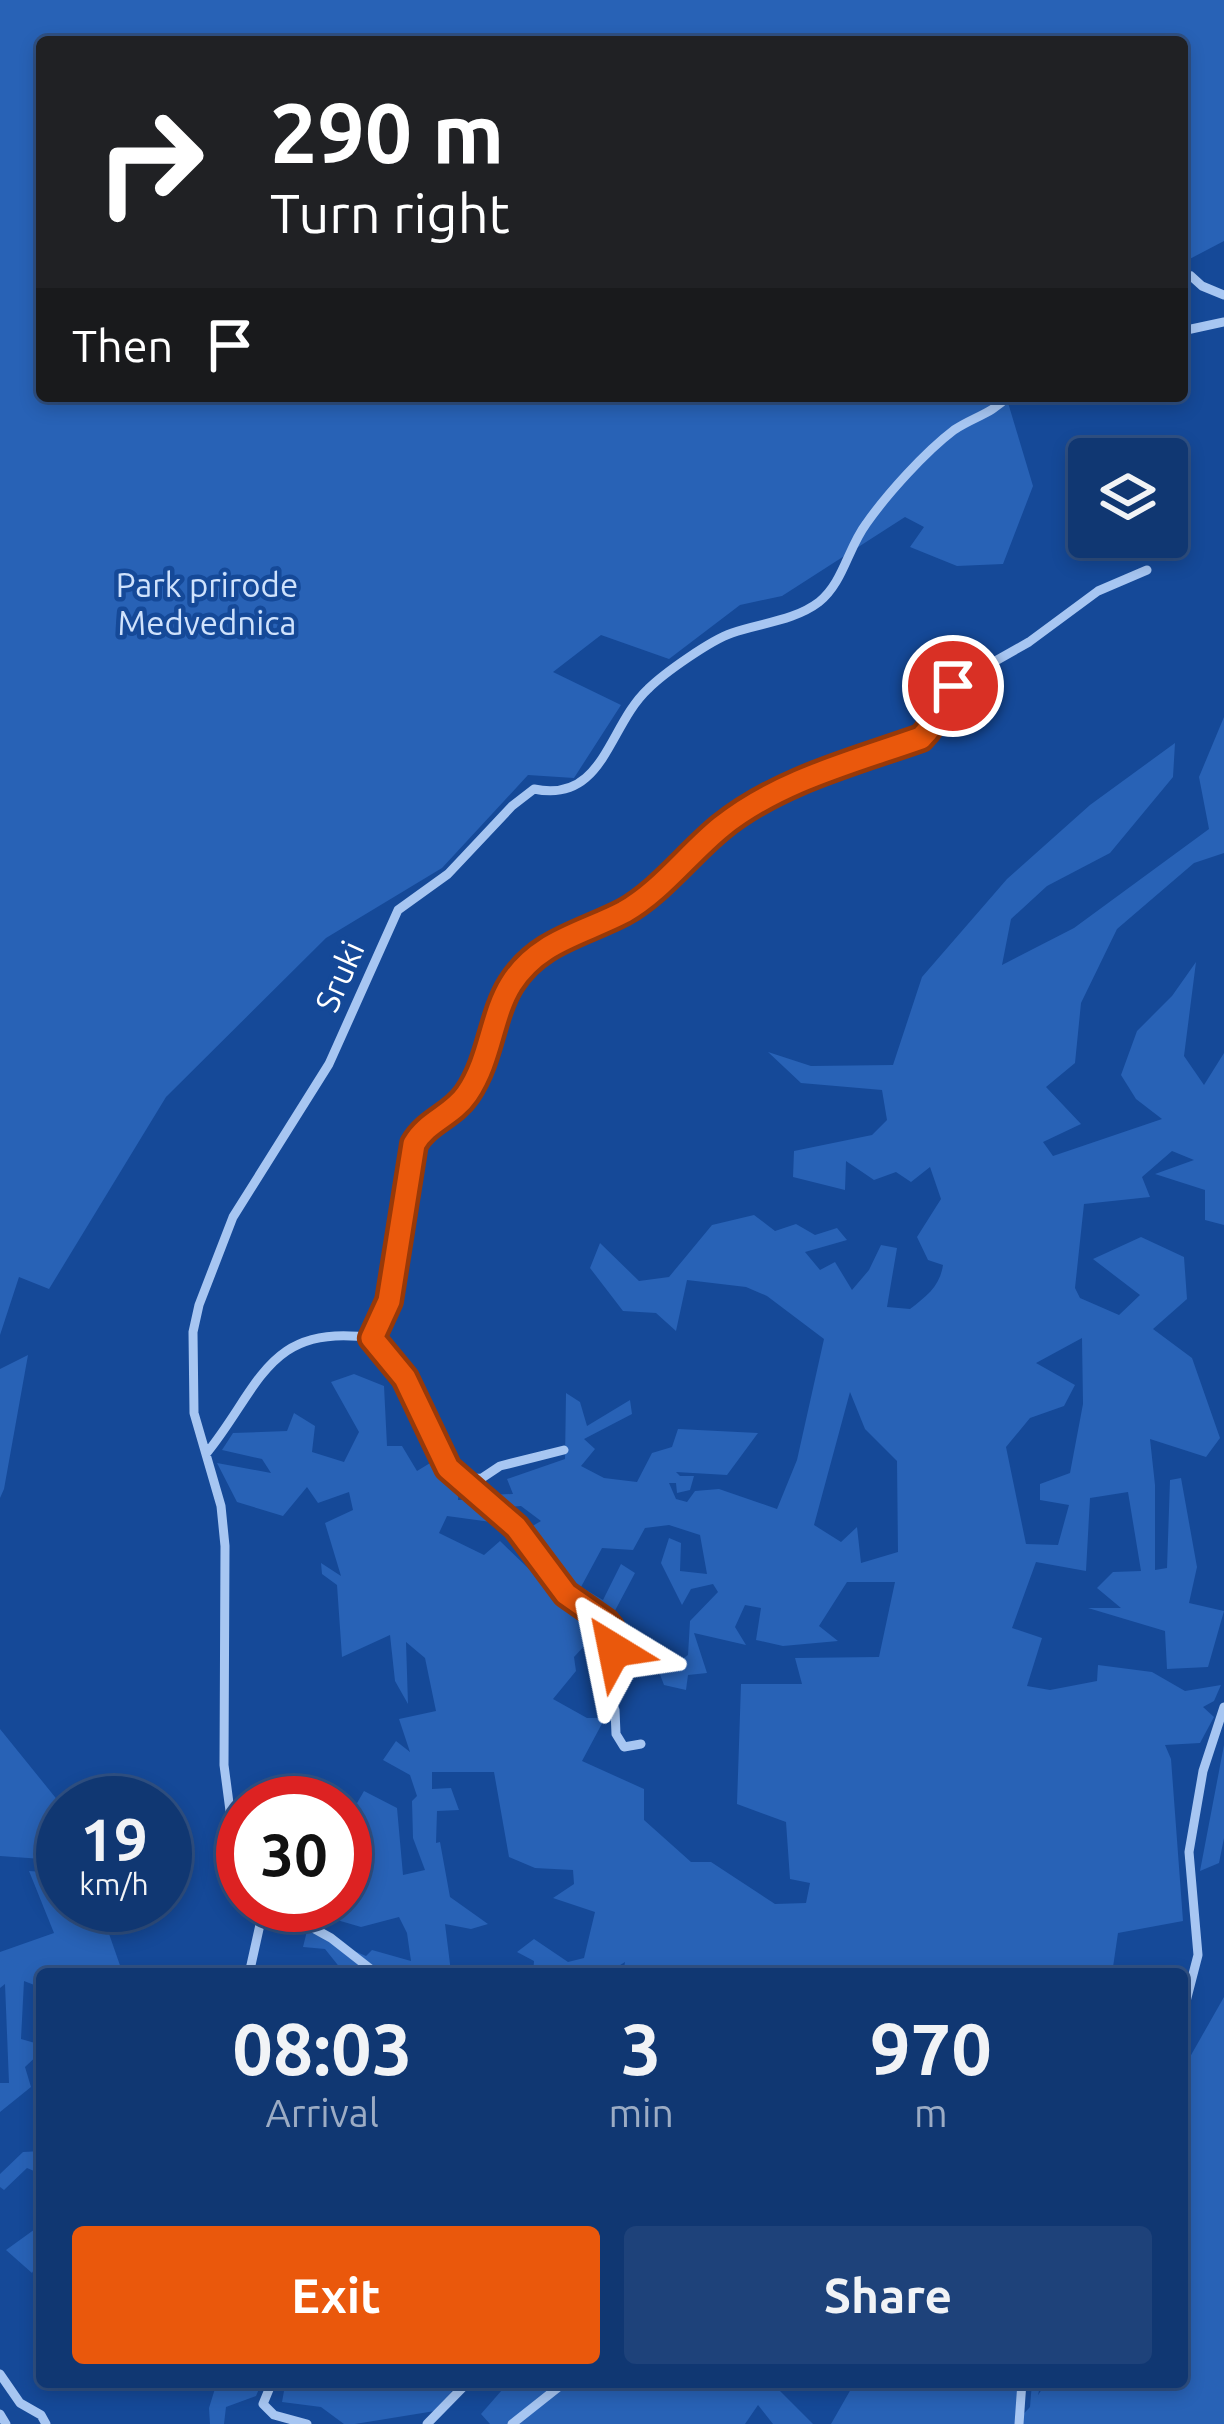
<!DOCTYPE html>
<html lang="en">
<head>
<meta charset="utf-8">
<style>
  :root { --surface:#103772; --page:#1e427a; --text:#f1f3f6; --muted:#9cacc4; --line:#305184; --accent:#ea580c }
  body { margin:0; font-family:Ubuntu,sans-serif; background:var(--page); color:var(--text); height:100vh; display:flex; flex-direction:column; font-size:45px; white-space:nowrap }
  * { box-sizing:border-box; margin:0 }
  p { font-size:39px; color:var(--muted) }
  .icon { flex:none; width:66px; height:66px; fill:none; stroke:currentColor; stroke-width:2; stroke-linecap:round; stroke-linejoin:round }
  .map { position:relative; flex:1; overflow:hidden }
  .details { position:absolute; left:36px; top:1968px; width:1152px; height:420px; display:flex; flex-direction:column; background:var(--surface); border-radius:12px; box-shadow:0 6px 18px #0003,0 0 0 3px var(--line) }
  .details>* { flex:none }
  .guide { position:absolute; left:36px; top:36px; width:1152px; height:366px; border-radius:12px; box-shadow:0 6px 18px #0003,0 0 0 3px var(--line); background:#202124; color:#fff; overflow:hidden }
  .tools { position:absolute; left:1068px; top:438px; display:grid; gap:24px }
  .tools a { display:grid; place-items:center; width:120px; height:120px; border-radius:12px; background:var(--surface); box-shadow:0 6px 18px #0003,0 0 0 3px var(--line); font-size:60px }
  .speed { position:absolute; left:36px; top:1776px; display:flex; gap:24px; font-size:60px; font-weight:700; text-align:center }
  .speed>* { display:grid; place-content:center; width:156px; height:156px; border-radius:50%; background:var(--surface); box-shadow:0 6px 18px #0003,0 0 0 3px var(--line); line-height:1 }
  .speed small { font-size:30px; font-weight:400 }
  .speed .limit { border:18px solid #d22; background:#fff; color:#111 }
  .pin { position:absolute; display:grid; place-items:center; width:102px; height:102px; color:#fff; margin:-51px; border:6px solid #fff; border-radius:50%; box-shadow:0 3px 12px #0007 }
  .me { position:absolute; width:132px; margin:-66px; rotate:325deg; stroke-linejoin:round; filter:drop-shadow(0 0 9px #0008) }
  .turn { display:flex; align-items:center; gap:42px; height:252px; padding:0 36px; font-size:54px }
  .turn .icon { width:156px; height:156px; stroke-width:2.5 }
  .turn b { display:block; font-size:84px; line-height:102px }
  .then { display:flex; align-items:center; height:114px; padding:0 36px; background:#0003; gap:24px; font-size:45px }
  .eta { display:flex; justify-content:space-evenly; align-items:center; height:204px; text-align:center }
  .eta b { font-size:72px; font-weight:700; line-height:84px }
  .primary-button { display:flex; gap:24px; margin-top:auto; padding:24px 36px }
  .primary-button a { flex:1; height:138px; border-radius:12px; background:var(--accent); color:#fff; font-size:48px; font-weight:700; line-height:138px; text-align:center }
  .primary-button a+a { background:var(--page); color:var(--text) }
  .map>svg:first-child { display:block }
  .green { fill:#2862b6; fill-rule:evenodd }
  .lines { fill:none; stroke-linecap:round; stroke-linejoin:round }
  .street { stroke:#a7c6f2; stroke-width:9 }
  .route-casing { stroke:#983908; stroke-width:30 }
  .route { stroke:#ea580c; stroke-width:21 }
  .labels { text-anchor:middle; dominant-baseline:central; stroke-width:9; stroke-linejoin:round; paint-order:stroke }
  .park-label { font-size:33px; fill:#cfe2fc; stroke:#154998 }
  .street-label { font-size:33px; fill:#fff; stroke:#154998 }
</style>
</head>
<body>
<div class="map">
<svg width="1224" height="2424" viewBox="0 0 1224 2424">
  <rect width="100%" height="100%" fill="#154998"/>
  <!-- green -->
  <path class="green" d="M 0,0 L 1224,0 L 1224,241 L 1182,263 L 1182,42 L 42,42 L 42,396 L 1006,396 L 1033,486 L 1003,564 L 957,566 L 910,547 L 924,527 L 905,517 L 782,596 L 740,605 L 669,659 L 601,635 L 553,672 L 621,705 L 574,778 L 528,775 L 442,868 L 326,938 L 166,1097 L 49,1289 L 19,1277 L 0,1335 Z
    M 1224,717 L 1224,853 L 1194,863 L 1117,929 L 1081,1003 L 1075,1063 L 1046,1087 L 1081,1124 L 1043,1142 L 1053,1156 L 1162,1119 L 1136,1099 L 1121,1075 L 1137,1031 L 1172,996 L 1196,962 L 1184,1056 L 1204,1085 L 1224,1053 L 1224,1225 L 1205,1220 L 1205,1190 L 1155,1174 L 1194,1160 L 1172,1151 L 1142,1177 L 1150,1197 L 1084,1204 L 1075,1288 L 1080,1298 L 1119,1315 L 1140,1295 L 1093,1259 L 1141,1237 L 1184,1257 L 1187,1299 L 1153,1329 L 1192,1358 L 1220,1438 L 1206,1457 L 1150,1439 L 1155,1485 L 1155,1570 L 1167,1568 L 1170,1480 L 1181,1478 L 1197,1567 L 1189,1603 L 1224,1611 L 1208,1667 L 1167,1669 L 1165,1631 L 1088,1608 L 1121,1608 L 1097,1588 L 1113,1572 L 1141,1571 L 1128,1492 L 1090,1498 L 1086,1571 L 1036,1562 L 1012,1628 L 1042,1638 L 1027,1686 L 1050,1690 L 1097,1681 L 1098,1665 L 1152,1672 L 1185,1691 L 1221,1685 L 1214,1701 L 1203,1707 L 1214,1717 L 1200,1743 L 1165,1745 L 1171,1759 L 1183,1921 L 1118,1933 L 1112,1974 L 623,1974 L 625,1962 L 606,1974 L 533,1974 L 534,1961 L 517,1952 L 534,1939 L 568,1962 L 584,1958 L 595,1912 L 553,1898 L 574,1884 L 573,1870 L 535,1868 L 509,1857 L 494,1772 L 432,1772 L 432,1789 L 451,1788 L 459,1810 L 437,1811 L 436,1843 L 440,1842 L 450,1897 L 488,1924 L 471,1929 L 445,1924 L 451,1972 L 441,1974 L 345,1974 L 325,1949 L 303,1947 L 307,1931 L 366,1956 L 372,1950 L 411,1961 L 407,1933 L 399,1917 L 361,1927 L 337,1920 L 349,1910 L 335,1906 L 326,1915 L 305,1911 L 300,1905 L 345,1905 L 348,1884 L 345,1881 L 345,1817 L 349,1817 L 364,1791 L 397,1808 L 403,1875 L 425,1870 L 413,1838 L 412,1801 L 417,1796 L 410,1775 L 383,1760 L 396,1741 L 410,1752 L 399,1719 L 436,1711 L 425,1658 L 406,1642 L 408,1704 L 395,1681 L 390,1635 L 342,1657 L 337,1585 L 322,1574 L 321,1563 L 341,1576 L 325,1523 L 353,1510 L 349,1492 L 318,1503 L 307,1487 L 283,1516 L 237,1502 L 217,1463 L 271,1473 L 262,1459 L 222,1450 L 233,1433 L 287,1431 L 294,1413 L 315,1426 L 312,1452 L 344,1462 L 359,1432 L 331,1382 L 354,1374 L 384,1386 L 387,1446 L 402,1446 L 417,1471 L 440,1457 L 460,1478 L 458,1500 L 479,1499 L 491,1522 L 447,1516 L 439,1533 L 484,1555 L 500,1541 L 529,1569 L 545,1561 L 524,1531 L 541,1521 L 521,1506 L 497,1508 L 487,1495 L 513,1494 L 507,1479 L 565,1459 L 566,1393 L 580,1402 L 587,1426 L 630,1400 L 632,1414 L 584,1439 L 595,1449 L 581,1466 L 604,1478 L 637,1482 L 652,1453 L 672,1447 L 678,1429 L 758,1433 L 727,1475 L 676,1472 L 680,1476 L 694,1476 L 690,1490 L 677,1493 L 676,1483 L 669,1483 L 676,1499 L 687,1502 L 695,1491 L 719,1489 L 777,1509 L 797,1460 L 824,1339 L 767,1296 L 746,1287 L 687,1280 L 676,1331 L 656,1313 L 623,1311 L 590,1268 L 600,1243 L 639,1281 L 669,1277 L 712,1225 L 754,1215 L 775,1231 L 796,1224 L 815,1235 L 837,1228 L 847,1240 L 805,1252 L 820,1270 L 835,1262 L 852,1290 L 869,1270 L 881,1245 L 897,1248 L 887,1307 L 910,1309 C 927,1296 940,1286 943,1265 L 928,1260 L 917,1237 L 941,1199 L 930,1167 L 911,1182 L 896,1172 L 874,1180 L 846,1161 L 845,1190 L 793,1177 L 794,1151 L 872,1135 L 887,1120 L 882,1090 L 801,1083 L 768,1052 L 811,1066 L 893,1065 L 922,977 L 1007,879 L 1090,805 L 1175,743 L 1173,777 L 1110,853 L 1047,886 L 1011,919 L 1002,965 L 1074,928 L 1209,829 L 1199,777 ZM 1082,1338 L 1083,1404 L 1070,1473 L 1040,1484 L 1040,1500 L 1069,1505 L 1058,1545 L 1026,1544 L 1006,1447 L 1030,1418 L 1064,1406 L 1075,1385 L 1036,1363 ZM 850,1392 L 865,1429 L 897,1461 L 898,1552 L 861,1563 L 857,1527 L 841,1542 L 814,1525 ZM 669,1525 L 700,1535 L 707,1574 L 680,1571 L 681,1543 L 669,1538 L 661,1563 L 682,1605 L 691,1589 L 713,1584 L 718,1592 L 690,1621 L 688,1655 L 671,1667 L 651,1651 L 664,1685 L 686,1690 L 688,1675 L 707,1673 L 694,1633 L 746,1645 L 735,1627 L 745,1605 L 761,1608 L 756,1640 L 783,1646 L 838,1641 L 819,1626 L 847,1582 L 895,1582 L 879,1657 L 795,1658 L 802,1684 L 741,1684 L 737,1804 L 786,1822 L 790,1879 L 810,1883 L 806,1903 L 775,1904 L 711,1862 L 691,1862 L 644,1820 L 644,1789 L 582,1761 L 605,1718 L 587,1718 L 553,1699 L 576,1671 L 574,1657 L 600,1629 L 611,1635 L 608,1677 L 634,1680 L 637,1635 L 610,1620 L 635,1573 L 621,1564 L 603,1600 L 581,1587 L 602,1548 L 633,1550 L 645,1528 Z
    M 28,1355 L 4,1489 L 0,1498 L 0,1369 Z
    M 0,1729 L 59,1802 L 63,1812 L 63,1905 L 99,1905 L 123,1974 L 42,1974 L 42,1988 L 24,1981 L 21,2039 L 42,2045 L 42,2051 L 25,2067 L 31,2087 L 0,2112 L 0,2083 L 9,2083 L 5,1984 L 0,1988 L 0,1952 L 54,1933 L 29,1871 L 44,1872 L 42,1859 L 0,1856 Z
    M 1224,1745 L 1224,1838 L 1219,1863 L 1200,1871 Z
    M 281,1783 L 329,1791 L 331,1803 L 277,1803 Z
    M 1224,1997 L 1224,2424 L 831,2424 L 855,2382 L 1018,2382 L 1016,2422 L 1030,2407 L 1032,2382 L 1041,2382 L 1038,2395 L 1047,2382 L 1182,2382 L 1182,2071 Z
    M 42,2151 L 42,2209 L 41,2174 L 27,2168 L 4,2190 L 0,2187 L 0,2174 L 23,2152 Z
    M 42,2224 L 42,2255 L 32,2273 L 6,2250 Z
    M 217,2382 L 457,2382 L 441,2410 L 355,2424 L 344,2424 L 321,2407 L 282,2402 L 284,2391 L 259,2389 L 256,2396 L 226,2407 L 224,2424 L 210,2424 L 209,2408 Z
    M 509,2382 L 771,2382 L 813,2424 L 773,2424 L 758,2405 L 745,2424 L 490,2424 L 481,2414 Z"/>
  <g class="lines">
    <!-- street -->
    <path class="street" d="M 1182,282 L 1191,276 L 1202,286 L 1224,295
      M 1182,331 L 1224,322
      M 372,1338 L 389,1301 L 414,1144 C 427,1121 453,1116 467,1094 C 490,1059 491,1016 511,984 C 538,940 582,934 624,912 C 660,892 689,853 721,827 C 778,781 853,762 921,738 L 931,728 L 940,703 L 953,685 L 1029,642 L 1098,591 L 1147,570
      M 206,1454 C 260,1388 267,1322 372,1338 L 405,1378 L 448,1469 L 457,1479 L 482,1478 L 500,1466 L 564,1450
      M 465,1480 L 516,1527 L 566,1594 L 611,1628 L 614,1650 L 607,1689 L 615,1710 L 616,1734 L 624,1747 L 641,1744
      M 243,1852 L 232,1826 L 224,1765 L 225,1546 L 221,1506 L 194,1413 L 193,1332 L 199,1305 L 233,1217 L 329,1064 L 398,910 L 448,874 L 512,806 L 534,789 C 604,804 608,726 648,689 C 664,673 711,640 732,633 C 760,623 794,621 819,602 C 843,583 848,548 866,524 C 887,494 925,452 954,430 C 973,417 992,414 1008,396
      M 271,1905 L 331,1938 L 377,1974
      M 249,1974 L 261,1920 L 260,1905
      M 1182,2034 L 1184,2009 L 1198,1955 L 1189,1852 L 1203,1771 L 1224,1707
      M 0,2374 L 20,2403 L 41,2415 L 46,2424
      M 280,2382 L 270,2387 L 263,2404 L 274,2415 L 307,2424
      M 0,2414 L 6,2424
      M 427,2424 L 468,2382
      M 512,2424 L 565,2382
      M 1019,2424 L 1022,2382"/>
  </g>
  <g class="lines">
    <!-- route casing -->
    <g class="route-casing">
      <path id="route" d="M 614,1650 L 611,1628 L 606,1622 L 566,1594 L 516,1527 L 448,1468 L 405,1378 L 372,1338 L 389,1301 L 414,1144 C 427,1121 452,1116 467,1094 C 491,1059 491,1016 511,984 C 538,941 582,934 624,912 C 660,892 689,853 721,827 C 778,781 853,762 921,738 C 937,723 940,703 953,686"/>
    </g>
    <!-- route -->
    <use href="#route" class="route"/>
  </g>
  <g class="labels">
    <!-- park labels -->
    <g class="park-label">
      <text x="207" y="584">Park prirode<tspan x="207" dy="38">Medvednica</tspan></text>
    </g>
    <!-- street labels -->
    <g class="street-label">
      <text transform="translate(339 976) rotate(-66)">Sruki</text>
    </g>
  </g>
</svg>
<div class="tools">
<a><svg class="icon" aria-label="layers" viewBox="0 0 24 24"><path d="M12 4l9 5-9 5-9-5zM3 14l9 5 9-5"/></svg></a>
</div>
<div class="speed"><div>19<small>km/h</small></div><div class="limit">30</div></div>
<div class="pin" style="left:953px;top:686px;background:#d93025"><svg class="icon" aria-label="arrive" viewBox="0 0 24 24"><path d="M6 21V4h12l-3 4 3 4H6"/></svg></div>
<svg class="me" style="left:614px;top:1650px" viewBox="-20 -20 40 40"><path d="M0-17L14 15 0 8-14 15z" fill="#ea580c" stroke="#fff" stroke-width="4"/></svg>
<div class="guide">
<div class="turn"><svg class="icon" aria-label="right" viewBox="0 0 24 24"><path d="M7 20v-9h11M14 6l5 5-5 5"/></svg><div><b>290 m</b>Turn right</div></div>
<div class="then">Then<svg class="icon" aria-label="arrive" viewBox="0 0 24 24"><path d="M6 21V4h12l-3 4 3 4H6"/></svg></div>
</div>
<section class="details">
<div class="eta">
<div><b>08:03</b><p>Arrival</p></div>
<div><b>3</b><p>min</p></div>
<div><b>970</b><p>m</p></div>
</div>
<div class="primary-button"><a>Exit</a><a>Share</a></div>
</section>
</div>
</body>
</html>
